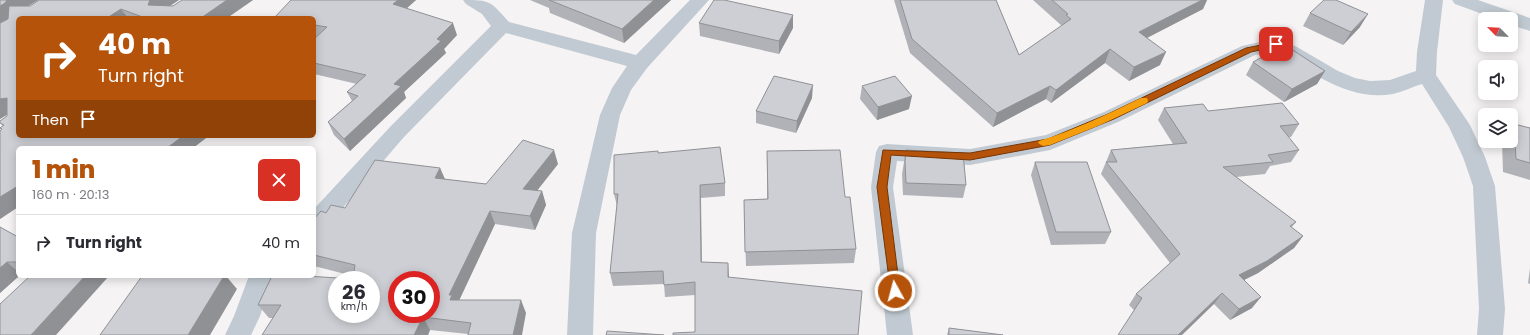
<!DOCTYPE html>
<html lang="en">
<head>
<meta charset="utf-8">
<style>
  :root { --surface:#fff; --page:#f7f7f7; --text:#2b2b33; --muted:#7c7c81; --line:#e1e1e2; --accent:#b45309 }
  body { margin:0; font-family:Poppins,sans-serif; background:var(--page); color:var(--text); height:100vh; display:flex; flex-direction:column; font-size:15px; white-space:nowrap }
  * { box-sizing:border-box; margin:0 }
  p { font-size:13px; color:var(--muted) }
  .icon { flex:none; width:22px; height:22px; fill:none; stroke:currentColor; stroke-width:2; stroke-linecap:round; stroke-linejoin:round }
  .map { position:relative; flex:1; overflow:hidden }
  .sheet { position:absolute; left:16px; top:146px; width:300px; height:132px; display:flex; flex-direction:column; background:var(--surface); border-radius:6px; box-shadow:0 2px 10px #0003 }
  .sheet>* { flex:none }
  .banner { position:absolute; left:16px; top:16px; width:300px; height:122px; border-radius:6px; box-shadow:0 2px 10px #0003; background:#b45309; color:#fff; overflow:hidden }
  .needle { width:26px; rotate:294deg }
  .fabs { position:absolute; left:1478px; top:12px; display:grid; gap:8px }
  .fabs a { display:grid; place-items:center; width:40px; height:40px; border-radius:6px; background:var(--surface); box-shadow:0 2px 10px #0003; font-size:20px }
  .speed { position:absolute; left:328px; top:271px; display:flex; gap:8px; font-size:20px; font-weight:700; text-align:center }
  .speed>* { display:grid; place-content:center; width:52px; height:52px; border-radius:50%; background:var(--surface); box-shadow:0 2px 10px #0003; line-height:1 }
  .speed small { font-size:10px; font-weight:400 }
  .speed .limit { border:6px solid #d22; background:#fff; color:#111 }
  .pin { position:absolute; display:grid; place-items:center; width:34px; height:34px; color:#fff; margin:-17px; border-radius:8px; box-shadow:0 2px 6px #0006 }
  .me { position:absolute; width:44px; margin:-22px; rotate:353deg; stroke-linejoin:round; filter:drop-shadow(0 0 3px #0008) }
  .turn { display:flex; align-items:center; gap:14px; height:84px; padding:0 16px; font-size:18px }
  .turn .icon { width:52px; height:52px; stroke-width:2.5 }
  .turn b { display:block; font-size:28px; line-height:34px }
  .then { display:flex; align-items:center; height:38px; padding:0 16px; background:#0003; gap:8px; font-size:15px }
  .round { display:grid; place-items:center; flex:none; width:42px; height:42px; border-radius:6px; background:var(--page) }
  .head { display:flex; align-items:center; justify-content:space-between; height:68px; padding:0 16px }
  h1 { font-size:24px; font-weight:800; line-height:30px; color:var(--accent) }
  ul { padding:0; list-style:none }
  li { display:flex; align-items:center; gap:12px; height:56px; padding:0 16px; border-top:1px solid var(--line) }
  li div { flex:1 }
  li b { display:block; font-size:15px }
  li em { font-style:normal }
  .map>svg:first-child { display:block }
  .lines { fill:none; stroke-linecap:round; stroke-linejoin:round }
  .street { fill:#c1cad2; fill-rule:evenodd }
  .wall { fill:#b0b2b7 }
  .shaded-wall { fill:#909195 }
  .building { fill:#cdcfd5; stroke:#909195; fill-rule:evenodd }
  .route { fill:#b45309; stroke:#753606 }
  .slow { fill:#f59e0b }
</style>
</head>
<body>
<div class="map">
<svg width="1530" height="335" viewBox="0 0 1530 335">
  <rect width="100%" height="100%" fill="#f5f3f3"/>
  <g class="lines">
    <!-- street -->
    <path class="street" d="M 463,0 C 491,0 490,1 509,22 L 636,55 L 690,0 L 709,0 L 647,68 L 631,90 L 620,115 L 596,233 L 593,335 L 567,335 L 572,233 L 600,115 L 612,88 L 627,66 L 506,33 L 404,137 L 322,232 L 314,234 L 314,209 L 390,127 L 491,26 L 482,14 L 466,4 Z
      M 1425,0 L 1443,0 L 1437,52 L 1436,75 L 1470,125 L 1485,157 L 1495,186 L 1505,309 L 1503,335 L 1477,335 L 1479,309 L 1473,186 L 1463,157 L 1449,127 L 1422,84 C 1412,87 1402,92 1393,94 C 1348,102 1311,71 1275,51 L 1255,55 L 1118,122 L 1050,150 L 970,165 L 897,161 L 893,187 L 913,335 L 887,335 L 871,187 L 876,152 L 879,146 L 887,144 L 970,149 L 1046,135 L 1104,112 L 1242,46 L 1277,38 L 1297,47 L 1338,71 L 1355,78 L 1370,81 L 1390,80 L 1416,71 L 1417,52 Z
      M 1452,0 L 1478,0 L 1530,18 L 1530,31 L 1511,25 L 1511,19 L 1496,19 L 1455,4 Z
      M 249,276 L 277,276 L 274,283 L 269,288 L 260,316 L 251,335 L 225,335 L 234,316 Z"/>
  </g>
  <!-- wall -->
  <path class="wall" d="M 0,0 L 38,0 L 28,6 L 30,6 L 39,0 L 179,0 L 170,6 L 173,6 L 182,0 L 253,0 L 227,18 L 18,18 L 18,136 L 206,138 L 193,148 L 18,148 L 18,207 L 0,219 L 1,130 L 0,128 L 3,126 L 0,123 L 0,121 L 7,116 L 7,114 L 0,119 Z
    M 291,0 L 416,0 L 407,8 L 457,35 L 444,49 L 446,53 L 404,92 L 406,98 L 350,151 L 334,135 L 328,122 L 352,101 L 347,92 L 357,84 L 314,74 L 314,39 L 316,37 L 314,36 L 314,18 Z
    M 530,0 L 671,0 L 624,43 L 550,13 L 549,8 Z
    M 894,0 L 996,0 L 1019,55 L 1062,26 L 1033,0 L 1207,0 L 1203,9 L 1147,38 L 1160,65 L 1129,81 L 1105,63 L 1051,103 L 1046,99 L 993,127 L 910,53 Z
    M 1310,13 L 1360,27 L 1343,45 L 1303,26 Z
    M 699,23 L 793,28 L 779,54 L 700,36 Z
    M 1253,62 L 1325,71 L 1317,84 L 1284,102 L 1246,75 Z
    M 862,86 L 909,109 L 877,120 L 860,99 Z
    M 812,98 L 796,133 L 756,123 L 756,111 Z
    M 1164,108 L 1208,111 L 1299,124 L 1291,137 L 1288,137 L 1299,150 L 1291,162 L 1270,166 L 1265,174 L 1236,177 L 1296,222 L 1291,228 L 1303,236 L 1294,248 L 1258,273 L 1244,280 L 1252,308 L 1230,320 L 1214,304 L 1134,310 L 1129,305 L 1136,294 L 1170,263 L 1101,174 L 1111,150 L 1173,144 L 1158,120 Z
    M 1514,124 L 1530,128 L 1530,180 L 1503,172 L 1502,141 L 1511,141 L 1511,127 Z
    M 906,150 L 966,185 L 963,198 L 903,195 L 902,174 Z
    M 767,151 L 845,197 L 856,249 L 854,263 L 746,266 L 744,200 L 767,199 Z
    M 658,153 L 725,183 L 725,196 L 701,198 L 695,332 L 695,295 L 665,297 L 664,284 L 613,286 L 610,273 L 617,206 L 614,194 Z
    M 1035,162 L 1111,232 L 1105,244 L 1051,245 L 1031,175 Z
    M 558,164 L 537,191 L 542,191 L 546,205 L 535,230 L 495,224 L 459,300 L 526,313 L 468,334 L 430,330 L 428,335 L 262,335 L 273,318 L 269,318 L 258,305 L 353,279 L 353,276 L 314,266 L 314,219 L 345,208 L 440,168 L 445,179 L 486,184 Z
    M 0,227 L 18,237 L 18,276 L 19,276 L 0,293 Z
    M 1530,268 L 1530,284 L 1528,283 Z
    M 949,328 L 1003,335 L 947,335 Z"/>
  <!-- shaded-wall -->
  <path class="shaded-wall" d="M 7,0 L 38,0 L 0,24 L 0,6 Z
    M 150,0 L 179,0 L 159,13 L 148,5 Z
    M 227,0 L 253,0 L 227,18 L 201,18 Z
    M 398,0 L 416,0 L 398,16 L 393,4 Z
    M 654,0 L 671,0 L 624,43 L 622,29 Z
    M 1202,0 L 1207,0 L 1203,9 L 1133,45 L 1139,32 Z
    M 121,9 L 128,18 L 107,18 Z
    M 1368,14 L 1360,27 L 1343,45 L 1351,32 Z
    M 793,15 L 793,28 L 779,54 L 779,41 Z
    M 453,23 L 457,35 L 444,49 L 446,53 L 404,92 L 406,98 L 350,151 L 344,139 L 394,84 Z
    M 1110,49 L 1105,63 L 1051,103 L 1056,90 Z
    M 1166,52 L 1160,65 L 1129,81 L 1134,67 Z
    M 1325,71 L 1317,84 L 1284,102 L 1292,89 Z
    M 813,85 L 812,98 L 796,133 L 797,121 Z
    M 1050,86 L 1046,99 L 993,127 L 997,113 Z
    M 912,96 L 909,109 L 877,120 L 878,107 Z
    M 7,98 L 10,113 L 0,119 L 0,99 Z
    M 183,136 L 204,136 L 206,138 L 193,148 L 167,148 Z
    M 554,150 L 558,164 L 527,203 L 523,189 Z
    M 440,168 L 446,182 L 435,178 Z
    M 700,185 L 701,198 L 702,275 L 701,262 Z
    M 18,186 L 18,207 L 0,219 L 0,197 Z
    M 542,191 L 546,205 L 535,230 L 530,216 Z
    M 490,211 L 495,224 L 457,305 L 450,300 L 449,295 Z
    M 1303,236 L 1294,248 L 1258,273 L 1230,287 L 1239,275 Z
    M 7,262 L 18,272 L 18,276 L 19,276 L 0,293 L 0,268 Z
    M 728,263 L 729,276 L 728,289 Z
    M 85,276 L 109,276 L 56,335 L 31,335 Z
    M 224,276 L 226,276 L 237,289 L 210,335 L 188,335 Z
    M 1222,293 L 1214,304 L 1182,335 L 1178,335 Z
    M 1261,297 L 1252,308 L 1230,320 L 1239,309 Z
    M 521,300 L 526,313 L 522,335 L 513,335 Z
    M 423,317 L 430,330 L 428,335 L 414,335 Z"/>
  <!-- building -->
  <path class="building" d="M 0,0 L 7,0 L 5,3 L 0,6 Z
    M 39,0 L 150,0 L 148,5 L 173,6 L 182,0 L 227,0 L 201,18 L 145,18 L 121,9 L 107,18 L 18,18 L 18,76 L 17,76 L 18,77 L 18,136 L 183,136 L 167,148 L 18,148 L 18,186 L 0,197 L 0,131 L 2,129 L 0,128 L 4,125 L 0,123 L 0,121 L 7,116 L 7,98 L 0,99 L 0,23 L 8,19 L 9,6 L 30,6 Z
    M 291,0 L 398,0 L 393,4 L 453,23 L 437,39 L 441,41 L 394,84 L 401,86 L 344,139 L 328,122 L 358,96 L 347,92 L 366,75 L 314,63 L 314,39 L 327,27 L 314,25 L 314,18 L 274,18 Z
    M 549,0 L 654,0 L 622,29 Z
    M 714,0 L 724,0 L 793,15 L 779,41 L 699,23 Z
    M 900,0 L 996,0 L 1019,55 L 1071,19 L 1066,15 L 1068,14 L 1052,0 L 1202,0 L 1139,32 L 1166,52 L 1134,67 L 1110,49 L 1056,90 L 1050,86 L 997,113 L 912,39 Z
    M 1324,0 L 1336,0 L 1368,14 L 1351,32 L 1310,13 Z
    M 1285,45 L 1325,71 L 1292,89 L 1253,62 Z
    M 774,76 L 813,85 L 797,121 L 756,111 Z
    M 895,76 L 912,96 L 878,107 L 862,86 Z
    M 1282,103 L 1299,124 L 1280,126 L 1299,150 L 1268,155 L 1273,162 L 1223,167 L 1296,222 L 1290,226 L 1303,236 L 1267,261 L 1239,275 L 1261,297 L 1239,309 L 1222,293 L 1178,335 L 1118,335 L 1142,298 L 1136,294 L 1180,254 L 1106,162 L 1117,162 L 1111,150 L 1187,143 L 1164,108 L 1203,104 L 1208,111 Z
    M 1514,124 L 1530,128 L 1530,163 L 1516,159 Z
    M 523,140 L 554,150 L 523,189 L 542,191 L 530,216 L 490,211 L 449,295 L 452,295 L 450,300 L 521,300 L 513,335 L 468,335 L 471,323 L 423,317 L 414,335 L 262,335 L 281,305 L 258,305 L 272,276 L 307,276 L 353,279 L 355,265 L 314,255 L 314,219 L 321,211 L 326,213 L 331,205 L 345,208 L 375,160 L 440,168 L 435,178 L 486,184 ZM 337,280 L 371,280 L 371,314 L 337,314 ZM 397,280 L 431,280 L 431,314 L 397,314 Z
    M 720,147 L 725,183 L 700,185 L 701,262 L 728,263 L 728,277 L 862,291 L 858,335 L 673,335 L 673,333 L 695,332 L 695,282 L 664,285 L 663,271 L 610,273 L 618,194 L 614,194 L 614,155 L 658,151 L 658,153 Z
    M 840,150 L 845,197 L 850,197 L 856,249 L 745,252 L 744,200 L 768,199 L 767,151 Z
    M 906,150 L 963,153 L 966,185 L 906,183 L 905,161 Z
    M 1035,162 L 1087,162 L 1111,232 L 1056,232 Z
    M 0,227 L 18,237 L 18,262 L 7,262 L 0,268 Z
    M 30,276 L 85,276 L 31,335 L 0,335 L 0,304 Z
    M 142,276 L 224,276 L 188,335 L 100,335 Z
    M 949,328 L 1003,335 L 949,335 Z
    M 607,331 L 664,335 L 606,335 Z"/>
  <!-- route -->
  <path class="route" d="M 1276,42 L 1279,42 L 1279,46 L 1251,52 L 1114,119 L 1050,145 L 970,160 L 891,155 L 887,187 L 900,291 L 898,294 L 895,295 L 891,294 L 877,187 L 883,150 L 970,153 L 1048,139 L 1108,114 L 1246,48 Z"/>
  <!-- slow -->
  <path class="slow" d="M 1141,98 L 1147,98 L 1148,101 L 1147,103 L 1100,125 L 1050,145 L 1043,146 L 1038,143 L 1039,141 C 1075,130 1108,114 1141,98 Z"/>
</svg>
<div class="fabs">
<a><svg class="needle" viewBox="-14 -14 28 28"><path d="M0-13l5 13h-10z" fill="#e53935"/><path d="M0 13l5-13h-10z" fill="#7c7c81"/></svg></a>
<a><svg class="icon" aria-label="sound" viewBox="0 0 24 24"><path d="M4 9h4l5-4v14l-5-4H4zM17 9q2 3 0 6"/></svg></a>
<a><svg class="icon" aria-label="layers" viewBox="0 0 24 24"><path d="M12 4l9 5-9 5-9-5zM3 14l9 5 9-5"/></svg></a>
</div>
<div class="speed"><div>26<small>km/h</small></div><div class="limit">30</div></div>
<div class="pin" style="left:1276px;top:44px;background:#d93025"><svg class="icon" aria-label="arrive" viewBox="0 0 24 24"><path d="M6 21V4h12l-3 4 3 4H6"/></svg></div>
<svg class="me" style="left:895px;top:291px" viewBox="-20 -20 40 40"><circle r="17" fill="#b45309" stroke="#fff" stroke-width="3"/><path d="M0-11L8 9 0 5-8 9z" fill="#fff"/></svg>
<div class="banner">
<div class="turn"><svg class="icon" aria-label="right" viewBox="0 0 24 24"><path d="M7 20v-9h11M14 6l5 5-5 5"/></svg><div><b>40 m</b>Turn right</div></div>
<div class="then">Then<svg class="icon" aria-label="arrive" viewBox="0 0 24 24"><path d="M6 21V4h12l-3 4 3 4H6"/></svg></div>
</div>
<section class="sheet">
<div class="head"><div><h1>1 min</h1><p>160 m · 20:13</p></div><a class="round" style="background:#d93025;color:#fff"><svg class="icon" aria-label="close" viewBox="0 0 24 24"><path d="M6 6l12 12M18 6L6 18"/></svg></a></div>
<ul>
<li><svg class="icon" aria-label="right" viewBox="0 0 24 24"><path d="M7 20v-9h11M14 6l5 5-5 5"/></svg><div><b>Turn right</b></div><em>40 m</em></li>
</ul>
</section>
</div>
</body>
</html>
